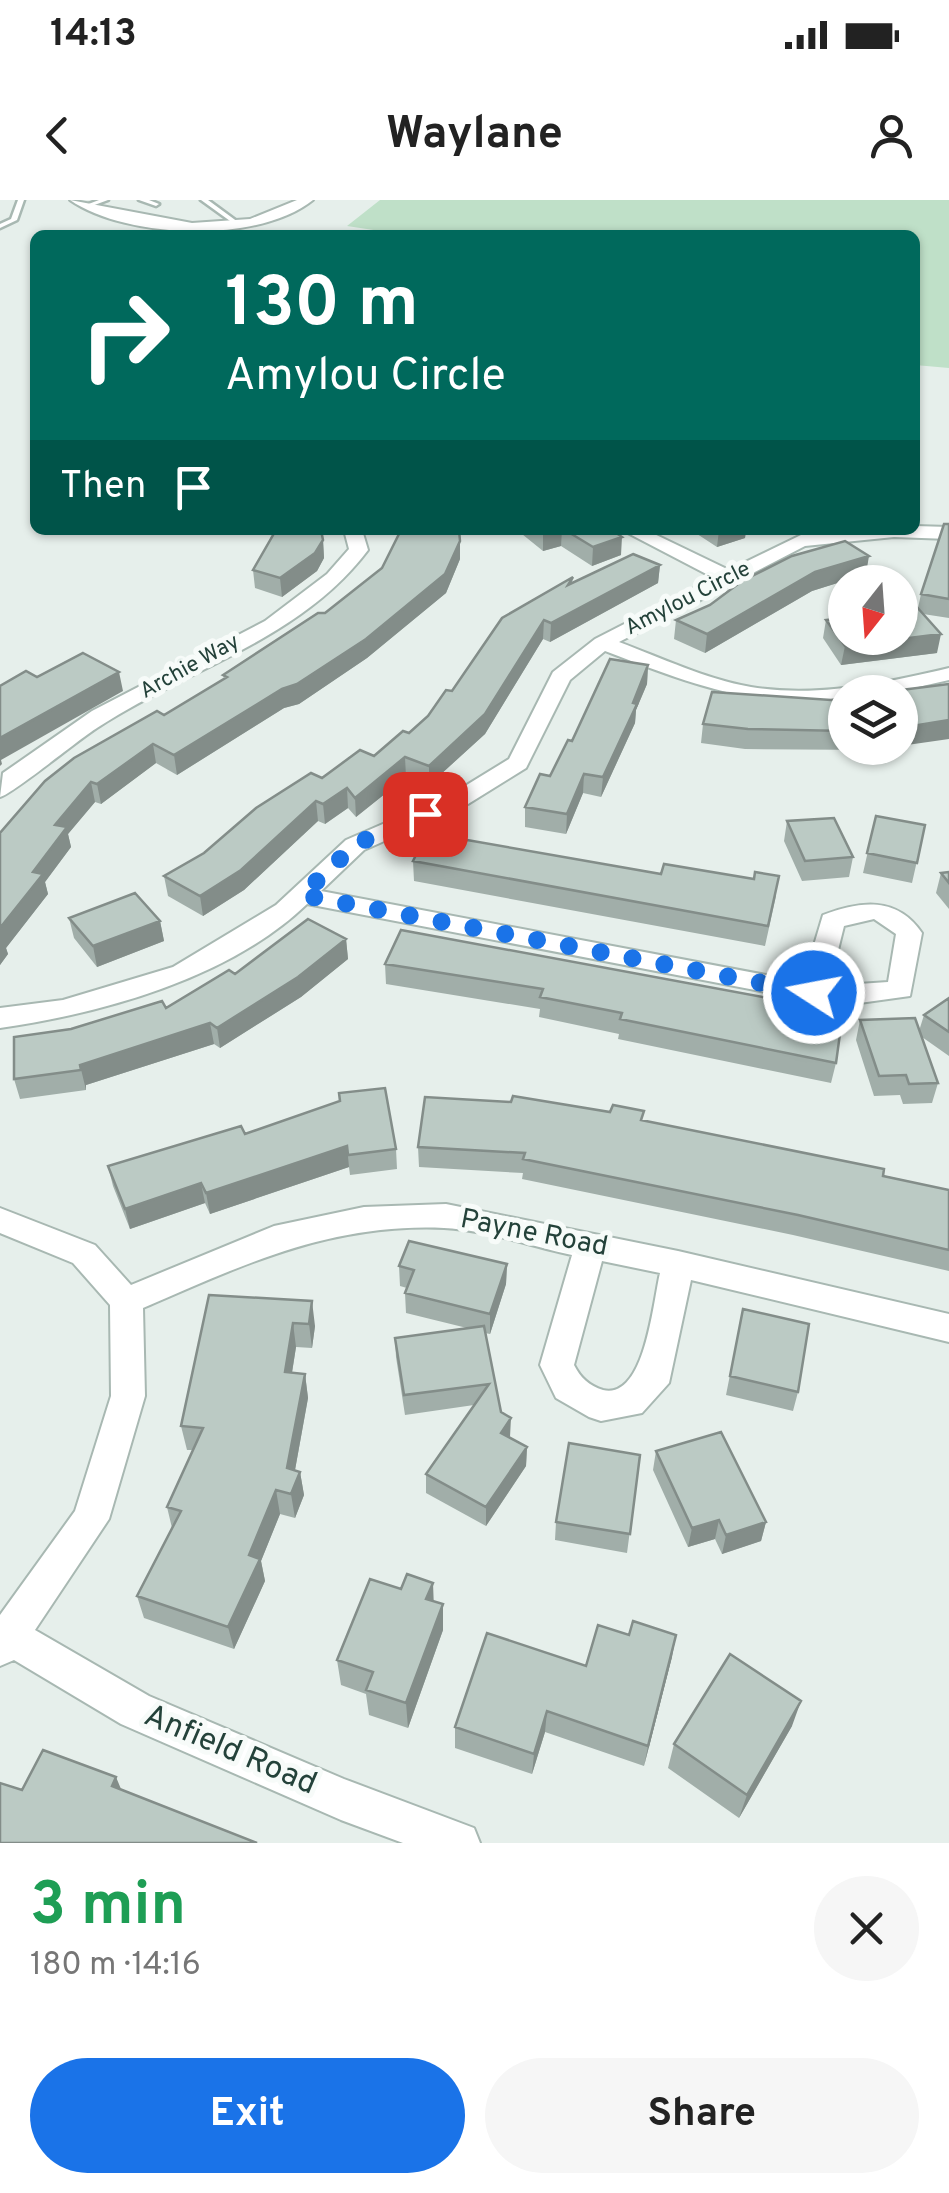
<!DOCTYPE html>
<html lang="en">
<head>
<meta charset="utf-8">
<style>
  :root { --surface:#fff; --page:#f6f6f6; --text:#222; --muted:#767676; --accent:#1a73e8 }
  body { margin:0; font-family:Overpass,sans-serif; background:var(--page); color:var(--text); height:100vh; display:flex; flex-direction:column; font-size:38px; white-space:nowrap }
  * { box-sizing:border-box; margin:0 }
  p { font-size:32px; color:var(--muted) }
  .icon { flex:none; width:55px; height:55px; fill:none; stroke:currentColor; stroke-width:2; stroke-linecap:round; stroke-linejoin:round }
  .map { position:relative; height:1643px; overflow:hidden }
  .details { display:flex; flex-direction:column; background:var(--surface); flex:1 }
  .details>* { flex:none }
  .guide { position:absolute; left:30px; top:30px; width:890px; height:305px; border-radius:15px; box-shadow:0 2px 8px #0004; background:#00695c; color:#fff; overflow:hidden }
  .needle { width:65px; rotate:197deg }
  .buttons { position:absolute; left:828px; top:365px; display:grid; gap:20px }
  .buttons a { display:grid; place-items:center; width:90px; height:90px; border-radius:50%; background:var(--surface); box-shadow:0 2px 8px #0004; font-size:50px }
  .pin { position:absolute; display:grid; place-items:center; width:85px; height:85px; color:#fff; margin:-42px; border-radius:20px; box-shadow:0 5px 15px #0006 }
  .me { position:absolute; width:110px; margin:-55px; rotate:281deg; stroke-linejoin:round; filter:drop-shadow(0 0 8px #0008) }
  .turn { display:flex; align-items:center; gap:35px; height:210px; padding:0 30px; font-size:45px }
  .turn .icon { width:130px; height:130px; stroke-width:2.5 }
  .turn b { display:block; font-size:70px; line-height:85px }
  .then { display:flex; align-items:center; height:95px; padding:0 30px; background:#0003; gap:20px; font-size:38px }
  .round { display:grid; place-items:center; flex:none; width:105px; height:105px; border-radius:52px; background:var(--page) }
  .overview { display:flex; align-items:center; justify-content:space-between; height:170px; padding:0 30px }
  h1 { font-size:60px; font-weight:700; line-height:75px; color:#1e9e55 }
  .action { display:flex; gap:20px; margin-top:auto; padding:20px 30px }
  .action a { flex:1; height:115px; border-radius:60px; background:var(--accent); color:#fff; font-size:40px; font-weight:700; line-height:115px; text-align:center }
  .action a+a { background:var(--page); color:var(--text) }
  .status { display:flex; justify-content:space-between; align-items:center; height:70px; padding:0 50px; background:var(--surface); direction:ltr }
  .status svg { height:28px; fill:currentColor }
  header { display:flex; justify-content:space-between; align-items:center; height:130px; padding:0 30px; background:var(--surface); font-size:45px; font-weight:700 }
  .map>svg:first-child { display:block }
  .green { fill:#bfe0c8 }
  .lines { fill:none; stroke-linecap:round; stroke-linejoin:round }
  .lane-casing { stroke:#a8b8b2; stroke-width:5 }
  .street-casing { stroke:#a8b8b2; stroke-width:4 }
  .lane { fill:#fff; fill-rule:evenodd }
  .street { fill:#fff; fill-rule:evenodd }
  .wall { fill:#a1aea9 }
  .shaded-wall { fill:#838d89 }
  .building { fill:#bbcac4; stroke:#838d89; stroke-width:2.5 }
  .route { stroke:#1a73e8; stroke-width:18; stroke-dasharray:0 32.4 }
  .labels { text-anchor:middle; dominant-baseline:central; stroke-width:10; stroke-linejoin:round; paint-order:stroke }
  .far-street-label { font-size:22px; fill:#24423a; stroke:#f7fbf9 }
  .street-label { font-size:28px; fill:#24423a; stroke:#f7fbf9 }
  .near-street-label { font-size:32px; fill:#24423a; stroke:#f7fbf9 }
</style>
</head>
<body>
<div class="status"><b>14:13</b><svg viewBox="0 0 49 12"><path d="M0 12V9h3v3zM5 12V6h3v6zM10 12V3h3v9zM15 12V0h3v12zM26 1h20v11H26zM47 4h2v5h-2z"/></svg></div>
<header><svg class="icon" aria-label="back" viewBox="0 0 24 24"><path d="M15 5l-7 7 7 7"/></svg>Waylane<svg class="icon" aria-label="person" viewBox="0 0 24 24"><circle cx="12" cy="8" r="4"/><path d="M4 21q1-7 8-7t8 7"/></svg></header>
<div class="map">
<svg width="949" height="1643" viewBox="0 0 949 1643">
  <rect width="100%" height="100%" fill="#e6efeb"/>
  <!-- green -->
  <path class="green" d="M 380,0 L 949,0 L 949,168 L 915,165 L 915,35 L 377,35 L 380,31 L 347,26 Z"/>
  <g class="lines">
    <!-- lane casing -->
    <g class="lane-casing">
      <path id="lane" d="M 18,0 L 24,0 L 17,20 L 0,28 L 0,24 L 11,19 Z
        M 99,0 L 108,0 L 89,7 L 86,5 Z
        M 139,0 L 149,0 L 159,4 L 156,6 Z
        M 201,0 L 208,0 L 242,25 L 237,26 Z"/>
    </g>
    <!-- street casing -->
    <g class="street-casing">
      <path id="street" d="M 70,0 L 192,23 L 250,19 L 297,0 L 313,0 C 259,44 126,39 70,0 Z
        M 915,326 L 949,327 L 949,339 L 894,337 L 805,346 L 619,442 C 662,458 705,479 751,487 C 816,498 886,483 949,468 L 949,480 L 896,492 L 845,492 L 845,500 C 753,509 689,483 605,451 L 570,480 L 526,568 L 468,604 L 364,650 L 321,691 L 803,782 L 823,715 C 860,701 897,696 922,733 L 910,796 L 838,806 L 307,704 C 230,778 104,813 0,828 L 0,808 L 63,800 L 173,767 L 276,705 L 346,640 L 452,594 L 509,559 L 553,472 L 595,439 L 714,378 L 622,330 L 646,330 L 729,370 L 801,335 L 915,330 ZM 874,719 L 896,734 L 888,782 L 829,786 L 844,726 Z
        M 344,330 L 362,330 L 368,350 C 301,439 190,468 100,526 C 80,538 13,594 0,597 L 3,573 L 92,511 L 265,421 L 327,374 L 349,349 Z
        M 446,1004 L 678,1051 L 949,1114 L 949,1142 L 691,1080 L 669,1183 L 642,1213 L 601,1221 L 589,1217 L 556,1198 L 540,1165 L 572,1055 C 530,1046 485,1030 444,1028 C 331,1023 242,1065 143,1108 L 145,1196 L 109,1319 L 35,1430 L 149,1496 L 344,1579 L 474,1628 L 480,1643 L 403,1643 L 341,1620 L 121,1524 L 14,1460 L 0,1466 L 0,1415 L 75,1311 L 111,1196 L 110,1105 L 73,1063 L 0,1033 L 0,1008 L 95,1045 L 131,1085 L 274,1026 L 364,1007 ZM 602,1061 L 660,1073 C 653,1102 645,1200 603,1190 C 589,1186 580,1177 574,1165 Z"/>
    </g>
    <!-- lane -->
    <use href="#lane" class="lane"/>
    <!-- street -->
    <use href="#street" class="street"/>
  </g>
  <!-- wall -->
  <path class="wall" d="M 949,324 L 949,418 L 923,414 L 937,453 L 841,465 L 823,438 L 826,420 L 845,438 L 918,408 L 921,394 Z
    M 275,330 L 321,330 L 323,340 L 324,358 L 317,371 L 282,397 L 255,388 L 253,370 Z
    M 517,330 L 612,330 L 621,355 L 592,366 L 561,346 L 543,351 Z
    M 691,330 L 746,330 L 745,338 L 717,347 Z
    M 460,341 L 460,359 L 446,393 L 367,458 L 299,504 L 284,508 L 177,575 L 156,563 L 101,604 L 95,602 L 68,634 L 71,647 L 45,682 L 48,694 L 6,748 L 8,754 L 0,765 L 0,633 L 164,515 L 224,480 L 223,475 L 325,413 Z
    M 660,365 L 658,383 L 550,442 L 543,439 L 485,534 L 429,585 L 406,577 L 356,617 L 348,608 L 325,624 L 318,621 L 244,690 L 203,716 L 168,696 L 164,676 L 204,653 L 322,578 L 374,556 L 409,533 L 573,377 L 572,383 Z
    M 866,374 L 812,391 L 705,453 L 674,439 L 676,420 Z
    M 648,465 L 647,484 L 636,510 L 635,523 L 601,597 L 583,593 L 566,634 L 525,627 L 525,607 L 550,576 Z
    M 845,498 L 845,548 L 894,548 L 875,550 L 745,549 L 701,543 L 703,524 Z
    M 876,616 L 925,625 L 912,683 L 863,673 Z
    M 787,621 L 853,657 L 849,677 L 802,681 L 784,641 Z
    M 413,661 L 661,674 L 776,696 L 765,746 L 414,681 Z
    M 949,672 L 949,709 L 936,693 L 941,673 Z
    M 69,718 L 160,721 L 164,741 L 97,767 L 74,738 Z
    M 401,730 L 836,863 L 831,883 L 618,839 L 619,834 L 539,817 L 540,809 L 386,784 L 385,764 Z
    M 346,739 L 348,759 L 301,797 L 220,848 L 214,844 L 86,885 L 86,890 L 20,899 L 14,879 L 71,829 L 166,808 L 235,774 Z
    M 949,798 L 949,856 L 922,837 L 938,883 L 932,903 L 903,904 L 900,895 L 874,896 L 856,840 L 860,820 L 919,831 L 924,815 Z
    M 642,921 L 949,990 L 949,1071 L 793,1035 L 522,979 L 523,973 L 419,967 L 418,947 Z
    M 245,934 L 396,949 L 397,969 L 350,975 L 349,967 L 210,1014 L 205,1003 L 130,1029 L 113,986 L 108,966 Z
    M 507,1064 L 506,1084 L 490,1134 L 485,1133 L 501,1212 L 510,1238 L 527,1247 L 526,1266 L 486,1326 L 426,1293 L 426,1274 L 474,1205 L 405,1215 L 396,1157 L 395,1138 L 467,1128 L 406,1113 L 405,1093 L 407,1088 L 400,1086 L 399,1066 Z
    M 209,1095 L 315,1126 L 312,1148 L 296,1147 L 292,1173 L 305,1174 L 308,1198 L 295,1270 L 300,1272 L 304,1295 L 295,1318 L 280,1314 L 261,1361 L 265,1381 L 234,1449 L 144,1418 L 137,1396 L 172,1328 L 167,1307 L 193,1250 L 187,1250 L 181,1226 Z
    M 743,1109 L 798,1192 L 793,1211 L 726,1195 Z
    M 656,1251 L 766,1322 L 761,1341 L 722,1354 L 715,1339 L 688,1347 L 653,1270 Z
    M 640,1255 L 627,1353 L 555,1340 L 556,1322 Z
    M 433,1383 L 433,1401 L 443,1404 L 443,1430 L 408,1528 L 369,1515 L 366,1494 L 341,1485 L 337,1460 L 401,1389 Z
    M 672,1457 L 644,1566 L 545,1532 L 532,1574 L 455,1548 L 455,1527 L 586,1466 Z
    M 792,1526 L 739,1618 L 668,1568 L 674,1544 Z"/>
  <!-- shaded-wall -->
  <path class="shaded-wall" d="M 555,330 L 562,330 L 561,346 L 543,351 L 543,333 Z
    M 719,330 L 746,330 L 745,338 L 717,347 Z
    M 622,337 L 621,355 L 592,366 L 593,347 Z
    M 323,340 L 324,358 L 317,371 L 282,397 L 280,378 Z
    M 460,341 L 460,359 L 446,393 L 367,458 L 299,504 L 284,508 L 177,575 L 174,555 Z
    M 869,356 L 866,374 L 812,391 L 705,453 L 707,434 L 815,372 Z
    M 660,365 L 658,383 L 550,442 L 551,423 Z
    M 544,420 L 543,439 L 485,534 L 429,585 L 429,566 Z
    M 941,434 L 937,453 L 841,465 L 845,446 Z
    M 648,465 L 647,484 L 636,510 L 635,523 L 601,597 L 603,577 Z
    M 119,472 L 123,491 L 1,560 L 2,564 L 0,566 L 0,538 Z
    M 949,520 L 949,539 L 900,546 L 900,528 Z
    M 153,544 L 156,563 L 101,604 L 97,584 Z
    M 405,557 L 406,577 L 356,617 L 355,598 Z
    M 584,574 L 583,593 L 566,634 L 567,614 Z
    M 91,582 L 95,602 L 68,634 L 71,647 L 45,682 L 48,694 L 6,748 L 8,754 L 0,765 L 0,728 L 55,625 Z
    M 347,588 L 348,608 L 325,624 L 323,604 Z
    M 316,601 L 318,621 L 244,690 L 203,716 L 200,696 Z
    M 160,721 L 164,741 L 97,767 L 93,746 Z
    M 346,739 L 348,759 L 301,797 L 220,848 L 217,828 Z
    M 210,823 L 214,844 L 86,885 L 86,890 L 80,865 Z
    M 347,946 L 349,967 L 210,1014 L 206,993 Z
    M 201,983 L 205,1003 L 130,1029 L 125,1009 Z
    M 507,1064 L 506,1084 L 490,1134 L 490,1114 Z
    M 312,1101 L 315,1126 L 312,1148 L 309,1124 Z
    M 293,1123 L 296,1147 L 288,1197 L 285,1172 Z
    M 305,1174 L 308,1198 L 291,1292 L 287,1268 Z
    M 511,1218 L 510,1237 L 501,1233 Z
    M 527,1247 L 526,1266 L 486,1326 L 486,1307 Z
    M 300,1272 L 304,1295 L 295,1318 L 291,1294 Z
    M 276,1290 L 280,1314 L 261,1361 L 265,1381 L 234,1449 L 228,1427 L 249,1355 Z
    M 719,1320 L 715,1339 L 688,1347 L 692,1328 Z
    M 766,1322 L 761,1341 L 722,1354 L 726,1335 Z
    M 433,1383 L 434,1409 L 426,1399 Z
    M 443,1404 L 443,1430 L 408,1528 L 406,1503 Z
    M 676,1435 L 672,1457 L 644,1566 L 648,1546 Z
    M 801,1501 L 792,1526 L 739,1618 L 747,1595 Z
    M 547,1511 L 545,1532 L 532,1574 L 534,1554 Z
    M 116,1577 L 126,1601 L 112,1586 Z"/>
  <!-- building -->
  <path class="building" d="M 944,324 L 949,324 L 949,399 L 921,394 Z
    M 276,330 L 321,330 L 323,340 L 315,353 L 280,378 L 253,370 Z
    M 401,330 L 459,330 L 460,341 L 445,374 L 366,439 L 297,484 L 282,489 L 174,555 L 153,544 L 97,584 L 91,582 L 55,625 L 67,627 L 33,672 L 43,674 L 0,728 L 0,633 L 45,581 L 74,558 L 157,511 L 164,515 L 227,477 L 223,475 L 318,413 L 325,413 L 382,368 Z
    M 565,330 L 612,330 L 622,337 L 593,347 Z
    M 845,341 L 869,356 L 815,372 L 707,434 L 676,420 L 710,405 L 742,381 L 792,356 Z
    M 633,354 L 660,365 L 551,423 L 544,420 L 485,514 L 429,566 L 405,557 L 355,598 L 347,588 L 323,604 L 316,601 L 241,670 L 200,696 L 164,676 L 204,653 L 256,608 L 311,573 L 322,578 L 360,550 L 374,556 L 403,531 L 409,533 L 428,516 L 446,490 L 452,491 L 502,418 L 573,377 L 568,385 Z
    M 916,406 L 941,434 L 845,446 L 826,420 L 845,418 L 845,438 L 900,438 L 900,408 Z
    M 83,453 L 119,472 L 0,538 L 0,486 L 26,471 L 37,477 Z
    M 610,459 L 648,465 L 633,503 L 637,504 L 603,577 L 584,574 L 567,614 L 525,607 L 540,574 L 550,576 L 568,540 L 572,541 Z
    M 949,484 L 949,520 L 900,528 L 900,492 L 885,492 Z
    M 712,492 L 831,500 L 845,498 L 845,531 L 748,529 L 703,524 Z
    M 876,616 L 925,625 L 917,663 L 867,653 Z
    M 834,618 L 853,657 L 805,661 L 787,621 Z
    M 427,633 L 661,674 L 664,664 L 754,679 L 755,672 L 779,676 L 768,726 L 413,661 Z
    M 949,672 L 949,683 L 941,673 Z
    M 135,693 L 160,721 L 93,746 L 69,718 Z
    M 308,719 L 346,739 L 298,777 L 217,828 L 210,823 L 80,865 L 81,870 L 14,879 L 14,837 L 71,829 L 162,801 L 166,808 L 229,770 L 235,774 Z
    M 401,730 L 843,812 L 836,863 L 620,819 L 622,813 L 540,797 L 543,789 L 385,764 Z
    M 949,798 L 949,832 L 924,815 Z
    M 915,818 L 938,883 L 909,884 L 906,875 L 879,876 L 860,820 Z
    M 385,888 L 396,949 L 348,955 L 347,946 L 206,993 L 201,983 L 125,1009 L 108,966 L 241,926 L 245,934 L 340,901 L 339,893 Z
    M 513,896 L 610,912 L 613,905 L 644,911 L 641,920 L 884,969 L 883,976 L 949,990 L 949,1050 L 798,1015 L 523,959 L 525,953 L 418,947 L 425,897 L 511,902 Z
    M 409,1041 L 507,1064 L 490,1114 L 405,1093 L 414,1070 L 399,1066 Z
    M 209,1095 L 312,1101 L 309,1124 L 293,1123 L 285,1172 L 305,1174 L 287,1268 L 300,1272 L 291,1294 L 276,1290 L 249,1355 L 260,1359 L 228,1427 L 137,1396 L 181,1311 L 167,1307 L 203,1228 L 181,1226 Z
    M 743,1109 L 809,1124 L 798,1192 L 730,1176 Z
    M 484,1126 L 501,1212 L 511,1218 L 501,1233 L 527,1247 L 486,1307 L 426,1274 L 489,1184 L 404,1195 L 395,1138 Z
    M 721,1232 L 766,1322 L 726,1335 L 719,1320 L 692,1328 L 656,1251 Z
    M 569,1243 L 640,1255 L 630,1334 L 556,1322 Z
    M 407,1374 L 433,1383 L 426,1399 L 443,1404 L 406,1503 L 366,1490 L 373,1472 L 337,1460 L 370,1379 L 401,1389 Z
    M 633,1421 L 676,1435 L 648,1546 L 547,1511 L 534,1554 L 455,1527 L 487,1433 L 586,1466 L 598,1425 L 629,1435 Z
    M 730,1454 L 801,1501 L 747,1595 L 674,1544 Z
    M 43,1550 L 116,1577 L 112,1586 L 257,1643 L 0,1643 L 0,1583 L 22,1590 Z"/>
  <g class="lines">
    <!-- route -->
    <path class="route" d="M 425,614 L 356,644 L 302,695 L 814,793"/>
  </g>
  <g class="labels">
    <!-- far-street labels -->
    <g class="far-street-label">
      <text transform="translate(688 399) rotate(-27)">Amylou Circle</text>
      <text transform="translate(190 467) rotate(-29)">Archie Way</text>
    </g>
    <!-- street labels -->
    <g class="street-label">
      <text transform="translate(534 1034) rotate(11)">Payne Road</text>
    </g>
    <!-- near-street labels -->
    <g class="near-street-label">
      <text transform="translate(230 1551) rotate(23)">Anfield Road</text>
    </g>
  </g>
</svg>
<div class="buttons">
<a><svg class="needle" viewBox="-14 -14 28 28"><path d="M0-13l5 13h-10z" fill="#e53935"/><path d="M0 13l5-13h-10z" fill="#767676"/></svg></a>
<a><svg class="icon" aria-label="layers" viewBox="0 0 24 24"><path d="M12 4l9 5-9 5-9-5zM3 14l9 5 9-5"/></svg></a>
</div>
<div class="pin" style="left:425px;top:614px;background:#d93025"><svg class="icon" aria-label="arrive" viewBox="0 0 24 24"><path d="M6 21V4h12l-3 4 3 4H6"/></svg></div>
<svg class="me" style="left:814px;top:793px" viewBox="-20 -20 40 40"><circle r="17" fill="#1a73e8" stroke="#fff" stroke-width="3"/><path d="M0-11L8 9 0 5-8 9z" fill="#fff"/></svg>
<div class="guide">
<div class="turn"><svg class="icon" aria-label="right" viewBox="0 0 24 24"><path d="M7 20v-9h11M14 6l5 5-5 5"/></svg><div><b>130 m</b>Amylou Circle</div></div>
<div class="then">Then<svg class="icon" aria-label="arrive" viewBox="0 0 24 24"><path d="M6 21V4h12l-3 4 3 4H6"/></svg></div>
</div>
</div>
<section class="details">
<div class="overview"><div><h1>3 min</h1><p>180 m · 14:16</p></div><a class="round"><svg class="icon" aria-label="close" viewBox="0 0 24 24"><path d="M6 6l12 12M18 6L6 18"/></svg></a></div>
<div class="action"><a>Exit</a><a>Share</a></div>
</section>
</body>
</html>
